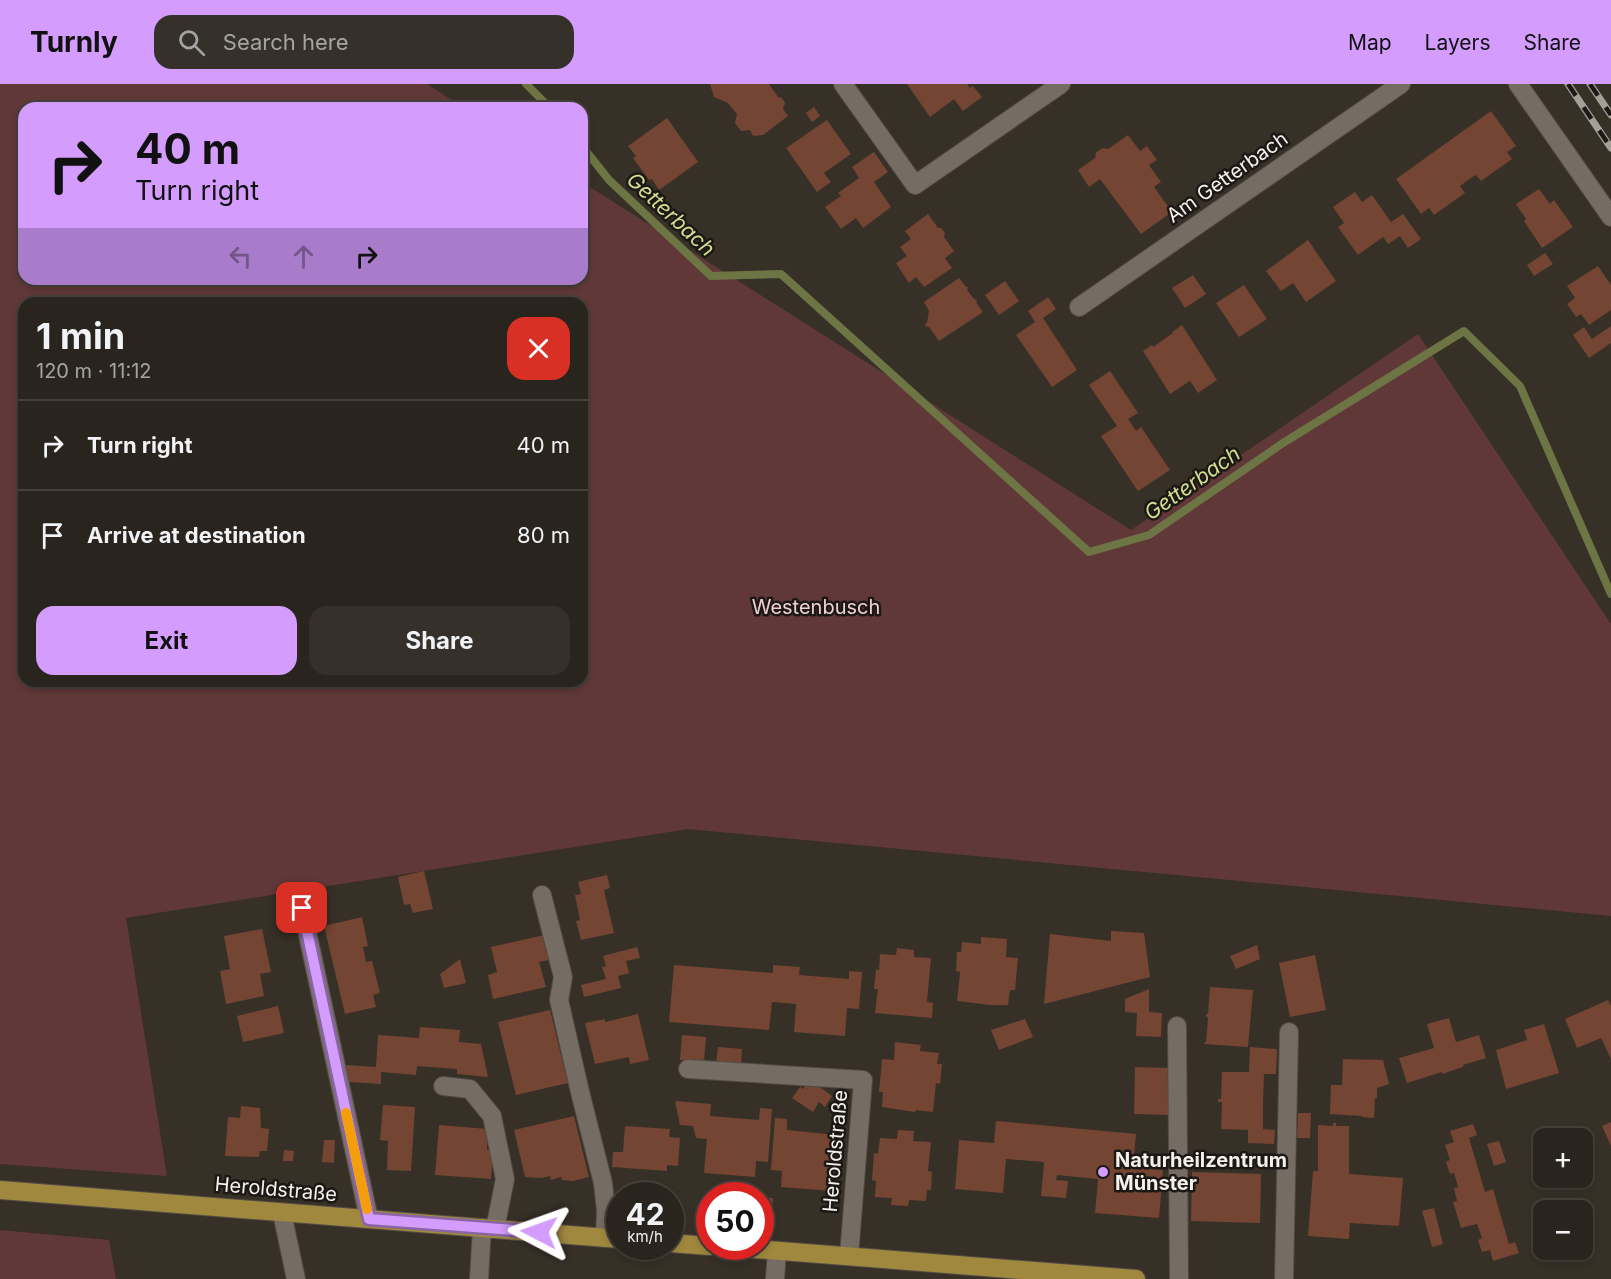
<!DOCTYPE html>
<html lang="en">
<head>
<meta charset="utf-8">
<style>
  :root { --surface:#29241d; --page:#35302a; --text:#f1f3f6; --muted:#a5a4a4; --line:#45413b; --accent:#d39cfd }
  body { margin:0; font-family:Inter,sans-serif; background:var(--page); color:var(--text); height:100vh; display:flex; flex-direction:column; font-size:22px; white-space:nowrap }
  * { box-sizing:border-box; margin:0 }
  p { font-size:20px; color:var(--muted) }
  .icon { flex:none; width:33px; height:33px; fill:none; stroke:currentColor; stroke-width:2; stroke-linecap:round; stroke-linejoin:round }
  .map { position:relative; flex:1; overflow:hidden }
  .side { position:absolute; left:18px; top:213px; width:570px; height:390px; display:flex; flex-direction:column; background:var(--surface); border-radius:18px; box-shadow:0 3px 9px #0003,0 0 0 2px var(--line) }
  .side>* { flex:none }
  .banner { position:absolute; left:18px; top:18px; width:570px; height:183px; border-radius:18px; box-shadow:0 3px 9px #0003,0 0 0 2px var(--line); background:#d39cfd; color:#111; overflow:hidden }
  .fabs { position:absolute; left:1533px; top:1044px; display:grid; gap:12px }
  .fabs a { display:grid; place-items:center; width:60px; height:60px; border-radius:12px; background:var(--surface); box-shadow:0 3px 9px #0003,0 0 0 2px var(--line); font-size:30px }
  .speed { position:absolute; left:606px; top:1098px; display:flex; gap:12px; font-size:30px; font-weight:700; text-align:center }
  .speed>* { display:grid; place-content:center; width:78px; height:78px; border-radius:50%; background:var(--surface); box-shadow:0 3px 9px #0003,0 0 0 2px var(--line); line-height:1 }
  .speed small { font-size:15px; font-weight:400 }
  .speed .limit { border:9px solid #d22; background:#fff; color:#111 }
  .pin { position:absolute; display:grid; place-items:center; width:51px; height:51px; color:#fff; margin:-26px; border-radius:12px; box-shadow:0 3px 9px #0006 }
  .me { position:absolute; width:66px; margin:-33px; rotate:274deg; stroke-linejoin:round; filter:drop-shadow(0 0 4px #0008) }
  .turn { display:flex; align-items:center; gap:21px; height:126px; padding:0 18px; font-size:27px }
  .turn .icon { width:78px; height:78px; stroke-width:2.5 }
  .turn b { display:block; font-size:42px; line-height:51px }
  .lanes { display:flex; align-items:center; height:57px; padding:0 18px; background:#0003; justify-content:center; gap:30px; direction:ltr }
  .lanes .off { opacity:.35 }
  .round { display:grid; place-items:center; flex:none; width:63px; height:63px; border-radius:18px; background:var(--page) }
  .overview { display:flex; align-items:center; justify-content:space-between; height:102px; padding:0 18px }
  h1 { font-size:36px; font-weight:700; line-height:45px }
  .action { display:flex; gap:12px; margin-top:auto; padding:12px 18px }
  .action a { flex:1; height:69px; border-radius:18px; background:var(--accent); color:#111; font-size:24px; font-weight:700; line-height:69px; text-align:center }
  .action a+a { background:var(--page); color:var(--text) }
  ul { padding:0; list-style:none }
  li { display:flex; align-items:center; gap:18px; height:90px; padding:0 18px; border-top:2px solid var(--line) }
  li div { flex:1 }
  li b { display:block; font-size:22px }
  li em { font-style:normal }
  header { display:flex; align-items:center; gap:36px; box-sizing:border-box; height:84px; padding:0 30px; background:var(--accent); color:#111 }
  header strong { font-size:28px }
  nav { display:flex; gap:33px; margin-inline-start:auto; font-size:21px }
  .search { width:420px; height:54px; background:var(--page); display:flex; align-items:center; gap:15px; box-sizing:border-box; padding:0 21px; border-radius:18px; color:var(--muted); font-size:22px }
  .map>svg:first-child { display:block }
  .green { fill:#603838; fill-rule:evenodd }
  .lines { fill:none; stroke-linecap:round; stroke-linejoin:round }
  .stream { stroke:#6e7544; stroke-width:8 }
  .building { fill:#734532 }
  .minor-casing { stroke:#534c45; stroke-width:20 }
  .major-casing { stroke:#534c45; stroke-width:20 }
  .minor { stroke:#756c63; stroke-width:18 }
  .major { stroke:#a0883e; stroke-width:18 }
  .rail-casing { stroke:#a59f98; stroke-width:7 }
  .rail { stroke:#1c1815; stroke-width:4.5; stroke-dasharray:14; stroke-linecap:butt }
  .route-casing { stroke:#8965a4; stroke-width:15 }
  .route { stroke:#d39cfd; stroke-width:10 }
  .slow { stroke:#f59e0b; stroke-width:10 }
  .poi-dot { fill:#d39cfd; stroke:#1c1815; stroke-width:2 }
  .labels { text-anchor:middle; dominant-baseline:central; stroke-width:5; stroke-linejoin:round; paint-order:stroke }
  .street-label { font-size:20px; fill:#f6f1eb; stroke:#1c1815 }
  .park-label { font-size:20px; fill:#f3d0cf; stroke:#1c1815 }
  .poi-label { font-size:20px; font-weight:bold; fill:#f6f1eb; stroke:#1c1815; text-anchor:start }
  .water-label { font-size:21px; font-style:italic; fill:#d3de90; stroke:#1c1815 }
</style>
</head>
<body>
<header>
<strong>Turnly</strong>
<div class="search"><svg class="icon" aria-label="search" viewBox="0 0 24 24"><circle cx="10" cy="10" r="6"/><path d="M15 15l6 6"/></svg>Search here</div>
<nav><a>Map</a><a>Layers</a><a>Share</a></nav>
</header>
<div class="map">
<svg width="1611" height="1195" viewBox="0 0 1611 1195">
  <rect width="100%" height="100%" fill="#373027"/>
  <!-- green -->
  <path class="green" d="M 0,0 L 427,0 L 464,24 L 24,24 L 24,195 L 582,195 L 582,98 L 1131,446 L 1418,250 L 1611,540 L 1611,832 L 688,745 L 126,834 L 167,1092 L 0,1080 ZM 24,219 L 582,219 L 582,597 L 24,597 Z
    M 0,1146 L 109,1156 L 116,1195 L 0,1195 Z"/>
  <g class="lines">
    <!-- stream -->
    <path class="stream" d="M 526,0 L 550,24
      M 582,62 L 609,96 L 711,192 L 781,190 L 1089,468 L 1149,451 L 1283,359 L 1464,247 L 1520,302 L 1611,510"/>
  </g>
  <!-- building -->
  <path class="building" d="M 710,0 L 769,0 L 778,13 L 782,14 L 785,19 L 783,25 L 788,32 L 763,51 L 753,52 L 750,46 L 741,47 L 735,39 L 737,30 L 728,19 L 714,13 Z
    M 907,0 L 967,0 L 970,4 L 973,2 L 982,13 L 963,27 L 954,15 L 930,33 Z
    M 814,23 L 820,32 L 812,38 L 806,29 Z
    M 1491,27 L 1516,62 L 1507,68 L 1512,75 L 1481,97 L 1476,91 L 1468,96 L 1460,102 L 1465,109 L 1434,131 L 1429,124 L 1421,130 L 1396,95 Z
    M 667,34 L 698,78 L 659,106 L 652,95 L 649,96 L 633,74 L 636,72 L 628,62 Z
    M 827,36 L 851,70 L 824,89 L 831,98 L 817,108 L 786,64 Z
    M 1128,51 L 1140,67 L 1147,62 L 1157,76 L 1149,81 L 1161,98 L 1154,103 L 1172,128 L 1141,150 L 1100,95 L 1089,103 L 1078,86 L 1095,74 L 1096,69 L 1099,66 L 1103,64 L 1108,65 Z
    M 874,68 L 888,88 L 874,98 L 891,123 L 863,144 L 856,134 L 841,145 L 825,123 L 841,112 L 838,109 L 859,94 L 852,83 Z
    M 1539,105 L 1550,120 L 1554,116 L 1573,143 L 1542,164 L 1524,137 L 1526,135 L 1516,120 Z
    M 1355,108 L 1362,118 L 1372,111 L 1391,138 L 1403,130 L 1421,155 L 1408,164 L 1400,152 L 1388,160 L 1383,153 L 1358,171 L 1338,143 L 1344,139 L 1333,123 Z
    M 928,130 L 938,144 L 941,144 L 945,149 L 944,153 L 954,167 L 945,174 L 952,184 L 924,203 L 916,193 L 909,199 L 896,179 L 907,172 L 900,163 L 911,155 L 905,147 Z
    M 1308,156 L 1336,197 L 1306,218 L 1293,199 L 1281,207 L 1266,187 Z
    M 1545,169 L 1553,180 L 1534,192 L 1527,181 Z
    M 1598,182 L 1611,201 L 1611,226 L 1589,241 L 1581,230 L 1576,233 L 1567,220 L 1575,214 L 1567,202 Z
    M 1193,191 L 1206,210 L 1185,224 L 1172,204 Z
    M 959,194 L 966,203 L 968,203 L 967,206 L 974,215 L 977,216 L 976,218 L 983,228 L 939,257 L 929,243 L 925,242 L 926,239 L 927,239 L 929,227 L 924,218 Z
    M 1005,197 L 1019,217 L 999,231 L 985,211 Z
    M 1244,201 L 1267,235 L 1239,253 L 1216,219 Z
    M 1048,213 L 1056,225 L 1043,234 L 1077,286 L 1052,303 L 1016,251 L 1035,238 L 1028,227 Z
    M 1182,241 L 1217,296 L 1198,309 L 1190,297 L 1170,310 L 1143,267 L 1152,261 L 1153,263 L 1173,249 L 1172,248 Z
    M 1611,242 L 1611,259 L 1589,274 L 1573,251 L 1584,243 L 1592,255 Z
    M 1110,287 L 1138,329 L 1128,335 L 1136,347 L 1141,343 L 1170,386 L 1138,407 L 1101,352 L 1117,342 L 1089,301 Z
    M 424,787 L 433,825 L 413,829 L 410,820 L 404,821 L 398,793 Z
    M 607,791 L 610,804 L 604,806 L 614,849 L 581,856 L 576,837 L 580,836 L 575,811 L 581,810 L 578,798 Z
    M 362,833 L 368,862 L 363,863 L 366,878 L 372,877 L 380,909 L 373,911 L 376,923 L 345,930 L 324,842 Z
    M 262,845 L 271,888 L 260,890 L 264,912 L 226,920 L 220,887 L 230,885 L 224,852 Z
    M 1111,847 L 1144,849 L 1150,893 L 1044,920 L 1050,850 L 1111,857 Z
    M 544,851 L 549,876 L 539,878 L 546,903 L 493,915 L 488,891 L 497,888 L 491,863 Z
    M 981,853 L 1007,855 L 1006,873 L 1018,874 L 1015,906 L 1010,906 L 1008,921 L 990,921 L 957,917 L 960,888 L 956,887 L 957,868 L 961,868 L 962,858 L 981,860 Z
    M 1257,861 L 1260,875 L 1236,885 L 1230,872 Z
    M 637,863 L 640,874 L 626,877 L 629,889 L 618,892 L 621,904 L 584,913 L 581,901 L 606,895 L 602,883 L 606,882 L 603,872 Z
    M 897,864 L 914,866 L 914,873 L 931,874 L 927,918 L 933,919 L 932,934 L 875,929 L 878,905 L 874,905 L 876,885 L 879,886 L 880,870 L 896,871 Z
    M 1315,871 L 1326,926 L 1290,933 L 1279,879 Z
    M 460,875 L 466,899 L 444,904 L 440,890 Z
    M 674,881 L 773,889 L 773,881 L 800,883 L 799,891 L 849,895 L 849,887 L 862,888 L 859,925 L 847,924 L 845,952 L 794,948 L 796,920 L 772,918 L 769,946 L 669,938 Z
    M 1210,903 L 1253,906 L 1248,963 L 1204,960 L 1205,958 L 1206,958 L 1208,934 L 1206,932 L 1206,930 L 1208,930 Z
    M 1149,905 L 1149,928 L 1162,929 L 1161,953 L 1136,952 L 1137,929 L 1125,928 L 1125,915 Z
    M 1608,916 L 1611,922 L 1611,975 L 1601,954 L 1577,964 L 1565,935 Z
    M 278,922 L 284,949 L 243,958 L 237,932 Z
    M 550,926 L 568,999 L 516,1011 L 498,938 Z
    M 638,930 L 649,976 L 630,980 L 629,973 L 595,980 L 585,939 L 605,935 L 605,938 Z
    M 1449,934 L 1456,958 L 1479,951 L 1486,974 L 1463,981 L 1463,983 L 1442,990 L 1442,988 L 1407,999 L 1399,974 L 1434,964 L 1427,940 Z
    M 1025,935 L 1033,953 L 999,966 L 991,946 Z
    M 1544,940 L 1559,989 L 1506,1005 L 1496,966 L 1527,956 L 1524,946 Z
    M 420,943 L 460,946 L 459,958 L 481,960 L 488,993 L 457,990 L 457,985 L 417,982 L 416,991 L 381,988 L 381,1000 L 349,998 L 345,981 L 376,983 L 378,951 L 419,954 Z
    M 682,951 L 706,953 L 704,978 L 680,976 Z
    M 895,958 L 921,961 L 920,967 L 939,969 L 937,980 L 942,980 L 940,1000 L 936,999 L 933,1028 L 916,1026 L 915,1028 L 882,1023 L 883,1008 L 879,1008 L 882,975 L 894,976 Z
    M 718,963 L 742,965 L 741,981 L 716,979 Z
    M 1250,963 L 1276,965 L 1277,967 L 1276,990 L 1264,990 L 1263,1018 L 1263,1045 L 1275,1046 L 1274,1060 L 1248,1059 L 1248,1046 L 1221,1045 L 1222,1018 L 1218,1018 L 1218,1015 L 1221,1015 L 1222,988 L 1249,988 Z
    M 1343,975 L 1383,976 L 1389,1000 L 1377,1004 L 1377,1014 L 1375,1014 L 1374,1034 L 1362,1033 L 1362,1032 L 1330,1030 L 1331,1001 L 1342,1001 Z
    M 1135,983 L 1172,984 L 1171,1031 L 1134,1030 Z
    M 810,996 L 832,1012 L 825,1023 L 819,1018 L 813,1028 L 792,1014 L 800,1003 L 803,1005 Z
    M 675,1017 L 711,1020 L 710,1032 L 759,1036 L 760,1024 L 772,1025 L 768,1078 L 756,1077 L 755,1093 L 704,1089 L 707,1055 L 696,1054 L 693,1042 L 680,1041 Z
    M 383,1021 L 415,1023 L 411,1087 L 387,1086 L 388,1057 L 380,1056 Z
    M 241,1022 L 260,1024 L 261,1044 L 269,1045 L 267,1067 L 260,1067 L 259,1073 L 225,1072 L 228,1033 L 240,1034 Z
    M 1298,1029 L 1311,1029 L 1310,1054 L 1297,1054 Z
    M 574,1032 L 589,1093 L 573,1097 L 562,1096 L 561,1093 L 551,1096 L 550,1092 L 542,1094 L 525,1093 L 514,1046 Z
    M 775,1034 L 787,1035 L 787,1046 L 836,1051 L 832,1107 L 781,1103 L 782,1087 L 771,1086 Z
    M 996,1037 L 1136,1050 L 1133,1083 L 1163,1086 L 1159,1134 L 1095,1129 L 1098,1095 L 1057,1091 L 1056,1096 L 1068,1097 L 1066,1114 L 1041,1112 L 1044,1078 L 1006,1075 L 1003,1109 L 955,1105 L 959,1056 L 994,1059 Z
    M 1611,1038 L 1611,1062 L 1602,1042 Z
    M 1333,1039 L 1336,1039 L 1336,1042 L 1349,1042 L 1349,1090 L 1403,1094 L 1399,1142 L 1350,1139 L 1349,1155 L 1308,1152 L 1313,1087 L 1318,1087 L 1318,1041 L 1333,1042 Z
    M 1473,1040 L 1477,1051 L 1469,1054 L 1485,1108 L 1493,1105 L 1509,1160 L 1515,1158 L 1519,1169 L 1493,1177 L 1490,1166 L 1482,1168 L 1478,1156 L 1482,1154 L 1477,1140 L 1461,1144 L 1453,1118 L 1457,1117 L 1454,1104 L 1458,1103 L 1454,1089 L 1450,1090 L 1446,1078 L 1450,1076 L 1445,1061 L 1454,1058 L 1450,1047 Z
    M 439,1041 L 488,1045 L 487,1066 L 493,1066 L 491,1095 L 435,1091 Z
    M 625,1042 L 670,1045 L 669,1053 L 680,1054 L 678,1082 L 667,1081 L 667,1087 L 612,1083 L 613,1068 L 623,1068 Z
    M 898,1046 L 914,1047 L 913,1057 L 931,1058 L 928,1087 L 932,1088 L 931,1106 L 927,1106 L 926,1117 L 909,1116 L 908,1122 L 891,1121 L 892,1114 L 875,1113 L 876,1097 L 872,1096 L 874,1069 L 878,1070 L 880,1054 L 897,1055 Z
    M 324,1056 L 335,1056 L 334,1079 L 322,1078 Z
    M 1499,1057 L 1506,1078 L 1494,1082 L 1487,1060 Z
    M 284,1066 L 294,1067 L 293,1077 L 283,1077 Z
    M 1192,1088 L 1261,1090 L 1260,1139 L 1191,1137 Z
    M 760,1113 L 773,1114 L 772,1124 L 760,1123 Z
    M 1434,1124 L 1443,1160 L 1432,1163 L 1422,1127 Z"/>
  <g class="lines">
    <!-- minor casing -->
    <g class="minor-casing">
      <path id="minor" d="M 843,0 L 915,101 L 1061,0
        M 1518,0 L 1611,133
        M 1079,223 L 1401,0
        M 542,811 L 563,893 L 559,916 L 580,1008 L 603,1099 L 606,1127 L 605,1154
        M 302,824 L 369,1135
        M 1177,942 L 1179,1195
        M 688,985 L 863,996 L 849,1172
        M 443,1002 L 470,1005 L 492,1032 L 505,1095 L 495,1145
        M 282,1129 L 296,1195
        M 479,1195 L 482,1144
        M 775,1195 L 777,1167
        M 1284,1195 L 1289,948"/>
    </g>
    <!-- major casing -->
    <g class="major-casing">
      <path id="major" d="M 0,1106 L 620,1155
        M 670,1159 L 710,1162
        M 718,1162 L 1136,1195"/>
    </g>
    <!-- minor -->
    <use href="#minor" class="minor"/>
    <!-- major -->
    <use href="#major" class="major"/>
    <!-- rail casing -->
    <g class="rail-casing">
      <path id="rail" d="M 1568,0 L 1611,64
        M 1590,0 L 1611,31"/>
    </g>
    <!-- rail -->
    <use href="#rail" class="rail"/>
  </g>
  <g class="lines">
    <!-- route casing -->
    <g class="route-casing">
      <path id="route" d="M 302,824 L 369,1135 L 539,1148"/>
    </g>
    <!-- route -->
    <use href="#route" class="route"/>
    <!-- slow -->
    <path class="slow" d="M 346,1029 L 367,1125"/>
  </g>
  <!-- markers -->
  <circle class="poi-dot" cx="1103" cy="1088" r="6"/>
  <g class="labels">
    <!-- street labels -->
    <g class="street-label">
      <text transform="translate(1227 93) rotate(-35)">Am Getterbach</text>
      <text transform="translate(835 1067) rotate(-85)">Heroldstraße</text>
      <text transform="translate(276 1105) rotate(5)">Heroldstraße</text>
    </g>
    <!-- park labels -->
    <g class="park-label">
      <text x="816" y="523">Westenbusch</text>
    </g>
    <!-- poi labels -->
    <g class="poi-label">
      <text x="1115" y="1076">Naturheilzentrum<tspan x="1115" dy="23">Münster</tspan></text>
    </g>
    <!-- water labels -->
    <g class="water-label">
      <text transform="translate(671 130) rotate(43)">Getterbach</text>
      <text transform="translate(1192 399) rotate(-35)">Getterbach</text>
    </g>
  </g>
</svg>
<div class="fabs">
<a>+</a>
<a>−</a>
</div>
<div class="speed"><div>42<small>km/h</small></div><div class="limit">50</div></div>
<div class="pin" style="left:302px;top:824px;background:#d93025"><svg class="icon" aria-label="arrive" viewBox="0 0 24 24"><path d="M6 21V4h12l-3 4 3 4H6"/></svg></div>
<svg class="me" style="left:539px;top:1148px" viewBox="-20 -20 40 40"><path d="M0-17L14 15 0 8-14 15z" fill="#d39cfd" stroke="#fff" stroke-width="4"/></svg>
<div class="banner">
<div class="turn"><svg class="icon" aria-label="right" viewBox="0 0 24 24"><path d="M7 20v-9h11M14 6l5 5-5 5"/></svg><div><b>40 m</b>Turn right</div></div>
<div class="lanes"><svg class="icon off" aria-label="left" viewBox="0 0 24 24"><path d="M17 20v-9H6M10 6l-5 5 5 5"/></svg><svg class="icon off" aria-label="ahead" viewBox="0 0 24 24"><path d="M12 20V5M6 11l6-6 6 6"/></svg><svg class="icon" aria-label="right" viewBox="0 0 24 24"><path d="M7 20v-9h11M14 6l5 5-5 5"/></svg></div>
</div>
<section class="side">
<div class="overview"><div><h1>1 min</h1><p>120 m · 11:12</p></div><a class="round" style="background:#d93025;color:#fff"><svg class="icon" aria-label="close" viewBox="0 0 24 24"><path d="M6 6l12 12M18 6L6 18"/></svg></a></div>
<ul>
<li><svg class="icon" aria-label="right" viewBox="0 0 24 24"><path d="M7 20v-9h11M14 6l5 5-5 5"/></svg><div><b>Turn right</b></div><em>40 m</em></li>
<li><svg class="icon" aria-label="arrive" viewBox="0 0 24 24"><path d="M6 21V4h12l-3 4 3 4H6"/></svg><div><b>Arrive at destination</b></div><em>80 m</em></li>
</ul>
<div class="action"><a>Exit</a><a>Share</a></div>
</section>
</div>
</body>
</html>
